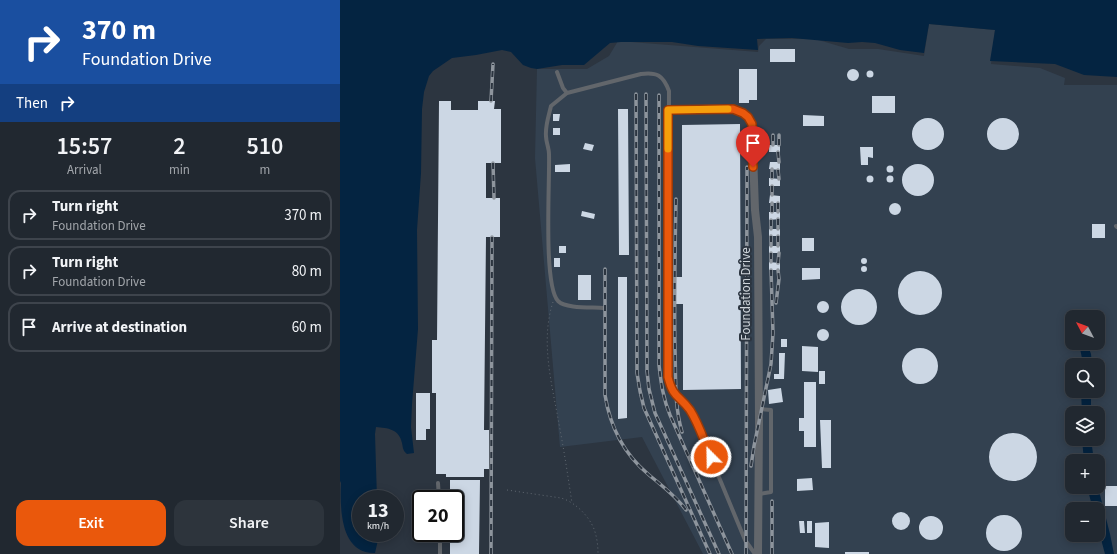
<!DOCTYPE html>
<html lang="en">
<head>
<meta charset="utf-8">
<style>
  :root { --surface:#212830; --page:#2d343c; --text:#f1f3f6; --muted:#a2a6ab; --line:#3e444c; --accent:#ea580c }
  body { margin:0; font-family:"Source Sans 3",sans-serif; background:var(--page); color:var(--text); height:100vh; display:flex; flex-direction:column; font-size:15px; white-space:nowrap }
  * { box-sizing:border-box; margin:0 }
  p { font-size:13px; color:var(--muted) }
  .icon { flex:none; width:22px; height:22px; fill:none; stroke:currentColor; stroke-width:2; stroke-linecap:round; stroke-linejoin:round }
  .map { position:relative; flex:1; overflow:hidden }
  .side { display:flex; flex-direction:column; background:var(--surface); width:340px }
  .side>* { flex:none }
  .banner { background:#1a4fa0; color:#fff; overflow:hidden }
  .needle { width:26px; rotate:311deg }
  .tools { position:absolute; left:725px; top:310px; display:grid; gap:8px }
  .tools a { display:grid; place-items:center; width:40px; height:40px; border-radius:8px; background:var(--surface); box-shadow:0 2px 10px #0003,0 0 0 1px var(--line); font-size:20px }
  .speed { position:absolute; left:12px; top:490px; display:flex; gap:8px; font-size:20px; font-weight:700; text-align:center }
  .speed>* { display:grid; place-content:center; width:52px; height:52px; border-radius:50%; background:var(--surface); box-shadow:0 2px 10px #0003,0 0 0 1px var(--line); line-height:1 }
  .speed small { font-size:10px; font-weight:400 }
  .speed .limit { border:2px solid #111; border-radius:6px; background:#fff; color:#111 }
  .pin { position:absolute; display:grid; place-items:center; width:34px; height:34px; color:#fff; margin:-41px -17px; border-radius:50% 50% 50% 0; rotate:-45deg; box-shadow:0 0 4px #0007 }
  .pin .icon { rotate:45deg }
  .me { position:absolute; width:44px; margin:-22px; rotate:337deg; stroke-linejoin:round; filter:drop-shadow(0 0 3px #0008) }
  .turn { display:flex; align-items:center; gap:14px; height:84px; padding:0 16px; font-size:18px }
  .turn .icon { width:52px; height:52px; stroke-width:2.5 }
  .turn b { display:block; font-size:28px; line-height:34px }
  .then { display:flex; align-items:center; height:38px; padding:0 16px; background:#0003; gap:8px; font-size:15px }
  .eta { display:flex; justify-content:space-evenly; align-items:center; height:68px; text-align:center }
  .eta b { font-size:24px; font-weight:600; line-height:28px }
  .button { display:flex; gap:8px; margin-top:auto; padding:8px 16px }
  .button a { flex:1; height:46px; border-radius:12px; background:var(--accent); color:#fff; font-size:16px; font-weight:600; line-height:46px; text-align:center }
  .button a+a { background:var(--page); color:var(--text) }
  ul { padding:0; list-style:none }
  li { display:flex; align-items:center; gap:12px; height:50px; margin:0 8px 6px; padding:0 8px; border:2px solid var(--line); border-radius:12px }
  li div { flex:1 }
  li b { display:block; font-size:15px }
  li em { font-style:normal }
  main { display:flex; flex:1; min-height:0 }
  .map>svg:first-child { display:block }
  .built { fill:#334150; fill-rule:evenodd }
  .water { fill:#042441 }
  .building { fill:#ccd7e4 }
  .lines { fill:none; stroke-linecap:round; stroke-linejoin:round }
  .path { stroke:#616972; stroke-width:1; stroke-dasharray:1 3; stroke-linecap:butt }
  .lane { stroke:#62666b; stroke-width:4 }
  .street { stroke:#62666b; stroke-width:8 }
  .rail-casing { stroke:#8e959d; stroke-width:3.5 }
  .rail { stroke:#2c3540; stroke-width:2; stroke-dasharray:6; stroke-linecap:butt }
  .route-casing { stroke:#983908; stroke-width:10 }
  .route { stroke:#ea580c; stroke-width:7 }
  .slow { stroke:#f59e0b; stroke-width:7 }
  .labels { text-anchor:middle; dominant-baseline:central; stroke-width:4; stroke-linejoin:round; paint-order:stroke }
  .street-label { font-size:13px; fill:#cdd3d9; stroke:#2c3540 }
</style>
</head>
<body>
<main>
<section class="side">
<div class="banner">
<div class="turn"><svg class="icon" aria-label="right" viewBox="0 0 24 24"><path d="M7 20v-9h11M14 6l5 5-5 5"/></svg><div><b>370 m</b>Foundation Drive</div></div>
<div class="then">Then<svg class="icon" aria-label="right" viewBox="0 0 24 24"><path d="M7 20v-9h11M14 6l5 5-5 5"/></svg></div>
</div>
<div class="eta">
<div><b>15:57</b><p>Arrival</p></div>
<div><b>2</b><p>min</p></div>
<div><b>510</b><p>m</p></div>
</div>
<ul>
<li><svg class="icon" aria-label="right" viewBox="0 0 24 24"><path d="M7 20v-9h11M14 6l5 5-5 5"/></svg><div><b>Turn right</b><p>Foundation Drive</p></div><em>370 m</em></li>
<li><svg class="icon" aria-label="right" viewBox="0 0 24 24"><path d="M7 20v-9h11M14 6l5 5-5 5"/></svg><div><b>Turn right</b><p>Foundation Drive</p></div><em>80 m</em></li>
<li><svg class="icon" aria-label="arrive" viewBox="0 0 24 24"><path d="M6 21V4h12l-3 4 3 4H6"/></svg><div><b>Arrive at destination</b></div><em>60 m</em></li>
</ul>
<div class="button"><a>Exit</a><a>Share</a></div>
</section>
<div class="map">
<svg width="777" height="554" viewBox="0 0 777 554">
  <rect width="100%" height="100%" fill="#2c3540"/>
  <!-- built -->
  <path class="built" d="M 589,24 L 655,30 L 651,64 L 700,68 L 725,78 L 724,85 L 777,85 L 777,554 L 363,554 L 302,437 L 220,447 L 195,158 L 197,69 L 247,69 L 269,56 L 278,41 L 418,52 L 419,46 L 426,39 L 475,39 L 509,49 L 538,49 L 584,56 ZM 732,317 L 758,317 L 758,343 L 732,343 ZM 732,365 L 758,365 L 758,391 L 732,391 ZM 732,413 L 758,413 L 758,439 L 732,439 ZM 732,461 L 758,461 L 758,487 L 732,487 ZM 732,509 L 758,509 L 758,535 L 732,535 Z"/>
  <!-- water -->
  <path class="water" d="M 0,0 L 777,0 L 777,77 L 744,75 L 715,64 L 650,61 L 655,30 L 589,24 L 584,53 L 560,50 L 535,43 L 522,42 L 508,43 L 452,38 L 417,39 L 418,50 L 358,46 L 332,42 L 281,42 L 270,43 L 244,65 L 222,65 L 197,69 L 191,68 L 183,65 L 171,52 L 162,50 L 136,55 L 112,58 L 93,71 L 89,76 L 84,92 L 82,109 L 81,173 L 77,230 L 78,329 L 72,404 L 71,427 L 74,453 L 67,454 C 63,451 63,448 62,443 C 59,429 48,428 36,427 L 35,434 L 37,499 L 21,499 L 21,533 L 38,533 L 38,540 L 35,553 C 0,554 0,508 1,483 L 0,481 Z
    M 740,343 L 747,343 L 751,354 L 752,365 L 742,365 C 743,356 739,350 740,343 Z
    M 741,391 L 751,391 L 751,413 L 742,413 Z
    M 742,439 L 751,439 L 754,461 L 744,461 Z
    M 747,487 L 758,487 L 770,534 L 774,554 L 765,554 L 758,528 L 758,509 L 753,509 Z"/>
  <!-- building -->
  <path class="building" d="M 430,49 L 455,49 L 455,62 L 430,62 Z
    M507 75a6 6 0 1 1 12 0a6 6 0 1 1-12 0Z
    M 399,69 L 417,69 L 417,100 L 409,100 L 409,103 L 399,103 Z
    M526.5 74a3.5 3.5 0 1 1 7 0a3.5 3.5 0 1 1-7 0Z
    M 532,96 L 555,96 L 555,113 L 532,113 Z
    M 99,101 L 111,101 L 111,110 L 138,110 L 138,101 L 155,101 L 154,109 L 161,109 L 161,163 L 146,163 L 146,198 L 160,198 L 160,237 L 146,237 L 144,430 L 149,430 L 149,469 L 144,469 L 144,477 L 106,477 L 106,474 L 96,474 L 96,393 L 92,393 L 92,340 L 97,340 Z
    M 278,109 L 288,109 L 289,255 L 279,255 Z
    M 213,114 L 220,114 L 219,121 L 213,121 Z
    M 463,115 L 484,116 L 484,126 L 463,126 Z
    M647 134a16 16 0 1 1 32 0a16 16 0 1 1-32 0Z
    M572 134a16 16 0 1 1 32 0a16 16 0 1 1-32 0Z
    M 400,124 L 401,389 L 343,390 L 343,304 L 335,304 L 335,277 L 342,277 L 342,125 Z
    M 213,128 L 220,128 L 220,135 L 213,135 Z
    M 245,143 L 254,145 L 252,151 L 243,149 Z
    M 429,145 L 440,145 L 440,152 L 429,152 Z
    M 520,147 L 533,147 L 533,158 L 528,157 L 528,165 L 521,165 Z
    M 430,162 L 440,162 L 440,170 L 429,169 Z
    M562 180a16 16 0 1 1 32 0a16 16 0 1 1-32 0Z
    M 230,164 L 230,172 L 215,172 L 215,165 Z
    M546.5 169a3.5 3.5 0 1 1 7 0a3.5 3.5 0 1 1-7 0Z
    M546.5 179a3.5 3.5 0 1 1 7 0a3.5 3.5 0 1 1-7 0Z
    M526.5 179a3.5 3.5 0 1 1 7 0a3.5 3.5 0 1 1-7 0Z
    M 429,178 L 440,179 L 440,186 L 429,186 Z
    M 430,195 L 440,196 L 440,203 L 429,203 Z
    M549 209a6 6 0 1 1 12 0a6 6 0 1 1-12 0Z
    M 242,211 L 255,214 L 254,219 L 241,216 Z
    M 429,212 L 440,212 L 440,219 L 429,220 Z
    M 752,224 L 765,224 L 765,238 L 752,238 Z
    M 429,229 L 440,229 L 440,236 L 429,236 Z
    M 462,238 L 474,238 L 474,251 L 462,251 Z
    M 219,246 L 226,246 L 226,253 L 219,253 Z
    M 429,246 L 440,246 L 440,253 L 429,253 Z
    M521 261a3 3 0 1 1 6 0a3 3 0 1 1-6 0Z
    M 214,258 L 220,258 L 220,267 L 214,267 Z
    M 429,262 L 440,263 L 440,270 L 429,270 Z
    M521 269a3 3 0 1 1 6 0a3 3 0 1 1-6 0Z
    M 462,268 L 480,268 L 480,279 L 462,280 Z
    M558 293a22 22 0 1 1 44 0a22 22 0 1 1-44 0Z
    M 238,275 L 251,275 L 251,300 L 238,300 Z
    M 278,277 L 287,277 L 287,418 L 278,419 Z
    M501 307a18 18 0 1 1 36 0a18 18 0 1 1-36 0Z
    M477 307a6 6 0 1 1 12 0a6 6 0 1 1-12 0Z
    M477 335a6 6 0 1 1 12 0a6 6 0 1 1-12 0Z
    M 441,339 L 447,339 L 447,347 L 441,347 Z
    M 462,346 L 478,347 L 478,372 L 462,371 Z
    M562 366a18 18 0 1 1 36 0a18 18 0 1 1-36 0Z
    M 439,353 L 445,353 L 444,379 L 434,379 L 434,374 L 439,374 Z
    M 479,371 L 485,371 L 485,384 L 479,384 Z
    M 464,382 L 476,382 L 476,447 L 464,447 L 464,431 L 459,431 L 459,418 L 464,418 Z
    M 441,388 L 443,402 L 429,404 L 428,390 Z
    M 76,393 L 90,393 L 90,429 L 86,429 L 86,440 L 76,440 Z
    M 480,420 L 491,420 L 491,468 L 482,468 Z
    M649 457a24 24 0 1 1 48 0a24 24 0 1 1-48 0Z
    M 472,478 L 473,490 L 457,491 L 457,479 Z
    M 110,480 L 140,480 L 139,554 L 110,554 L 110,533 L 115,533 L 115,499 L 110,499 Z
    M 765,486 L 777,486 L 777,506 L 765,506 Z
    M552 521a9 9 0 1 1 18 0a9 9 0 1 1-18 0Z
    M646 533a18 18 0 1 1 36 0a18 18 0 1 1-36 0Z
    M579 528a12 12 0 1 1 24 0a12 12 0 1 1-24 0Z
    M 459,521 L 464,521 L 465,533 L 460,533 Z
    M 467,521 L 472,521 L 472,533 L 467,533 Z
    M 489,522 L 489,548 L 475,547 L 475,523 Z
    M 505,552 L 529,552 L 529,554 L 505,554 Z"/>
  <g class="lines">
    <!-- path -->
    <path class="path" d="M 213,302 C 200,342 212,384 219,424 C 224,450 228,477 232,503
      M 167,490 L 221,498 C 235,502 249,516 254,529 C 257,537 258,546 258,554"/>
    <!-- lane -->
    <path class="lane" d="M 217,72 L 223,88 L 227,93 L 301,74 C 317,72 323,75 329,91 L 328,377 L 330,387 L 334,394 L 350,410 L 359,429 L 405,540 L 415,554
      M 227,93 L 211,106 C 209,115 205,126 206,136 C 206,142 209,148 209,154 C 210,180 203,285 218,301 C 226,309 252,307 263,308
      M 776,226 L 777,227
      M 98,483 L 99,499
      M 419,494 L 431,492 L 431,410 L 419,409
      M 100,533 L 100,554"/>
    <!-- street -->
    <path class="street" d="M 328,110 C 345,110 389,106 402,112 C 407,115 409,119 412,124 L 415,210 L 418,237 L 419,422 L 418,554"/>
    <!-- rail casing -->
    <g class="rail-casing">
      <path id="rail" d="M 296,94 L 297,373 L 300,391 L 304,408 L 370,554
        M 306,94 L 307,371 L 309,389 L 315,413 L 379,554
        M 319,95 L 319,365 C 321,383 323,398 330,415 L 392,554
        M 151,101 L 153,64
        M 433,135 L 433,145
        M 439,145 L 439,135
        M 438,152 L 439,162
        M 153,163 L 154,198
        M 438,170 L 439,179
        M 432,178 L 432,169
        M 432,186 L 432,195
        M 336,199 C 335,249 334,299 335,349 C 336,377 334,405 342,432
        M 438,203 L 438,212
        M 432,212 L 432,203
        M 438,219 L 438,229
        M 431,220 L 431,229
        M 431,236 L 431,246
        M 438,236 L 438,246
        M 431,253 L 431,262
        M 438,263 L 439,253
        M 265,269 L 265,395 C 270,426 284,454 308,474 C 322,486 336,496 346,510
        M 436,303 L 439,279 L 438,270
        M 411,466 L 414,446 L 431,364 L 433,333 L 431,270
        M 151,554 L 152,237
        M 406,554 L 407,167
        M 432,554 L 432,501"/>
    </g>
    <!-- rail -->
    <use href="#rail" class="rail"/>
  </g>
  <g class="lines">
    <!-- route casing -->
    <g class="route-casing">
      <path id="route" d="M 371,457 C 364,441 359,424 350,410 C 339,395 333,398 328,377 L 328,110 L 393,109 L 403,113 L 408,117 L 412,124 L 413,167"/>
    </g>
    <!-- route -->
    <use href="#route" class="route"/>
    <!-- slow -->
    <path class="slow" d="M 328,149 L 328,110 L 388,109"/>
  </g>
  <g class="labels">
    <!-- street labels -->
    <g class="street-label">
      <text transform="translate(406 294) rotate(-90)">Foundation Drive</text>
    </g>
  </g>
</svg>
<div class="tools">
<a><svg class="needle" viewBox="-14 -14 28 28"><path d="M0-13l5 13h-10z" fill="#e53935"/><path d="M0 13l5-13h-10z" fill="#a2a6ab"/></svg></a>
<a><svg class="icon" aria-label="search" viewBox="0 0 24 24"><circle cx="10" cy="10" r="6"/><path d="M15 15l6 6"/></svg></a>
<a><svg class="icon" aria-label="layers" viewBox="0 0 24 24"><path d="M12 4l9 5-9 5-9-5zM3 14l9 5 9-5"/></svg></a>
<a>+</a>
<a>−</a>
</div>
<div class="speed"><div>13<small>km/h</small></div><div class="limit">20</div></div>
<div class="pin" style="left:413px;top:167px;background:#d93025"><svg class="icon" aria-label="arrive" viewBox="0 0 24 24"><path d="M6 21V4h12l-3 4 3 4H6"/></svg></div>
<svg class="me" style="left:371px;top:457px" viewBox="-20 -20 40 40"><circle r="17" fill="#ea580c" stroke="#fff" stroke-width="3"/><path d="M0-11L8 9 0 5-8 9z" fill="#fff"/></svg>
</div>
</main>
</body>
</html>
